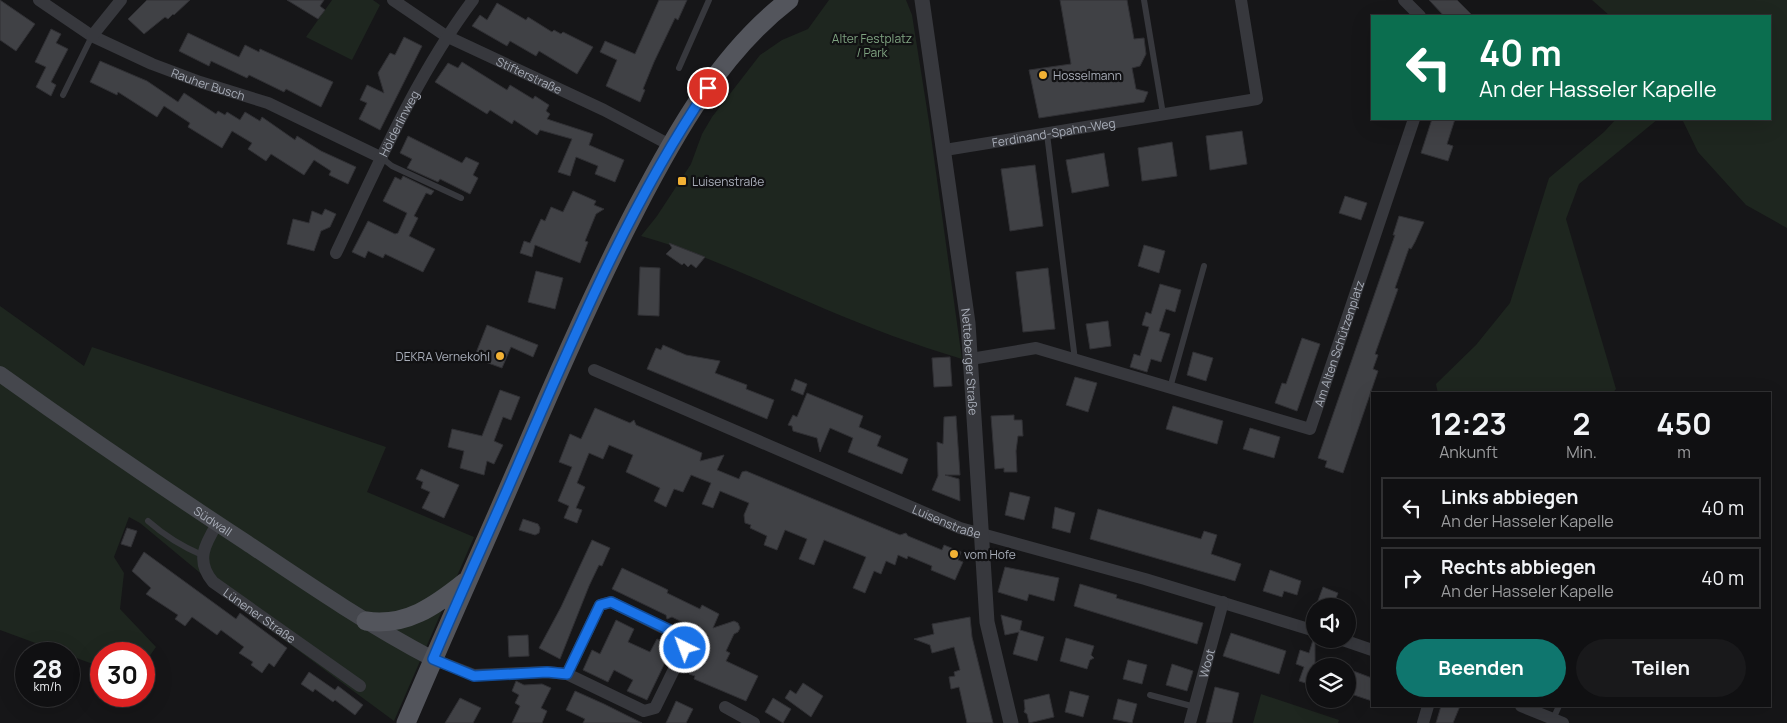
<!DOCTYPE html>
<html lang="de">
<head>
<meta charset="utf-8">
<style>
  :root { --surface:#101012; --page:#19191b; --text:#f1f3f6; --muted:#9c9d9f; --line:#303032; --accent:#0f766e }
  body { margin:0; font-family:Manrope,sans-serif; background:var(--page); color:var(--text); height:100vh; display:flex; flex-direction:column; font-size:19px; white-space:nowrap }
  * { box-sizing:border-box; margin:0 }
  p { font-size:16px; color:var(--muted) }
  .icon { flex:none; width:28px; height:28px; fill:none; stroke:currentColor; stroke-width:2; stroke-linecap:round; stroke-linejoin:round }
  .map { position:relative; flex:1; overflow:hidden }
  .drawer { position:absolute; left:1371px; top:392px; width:400px; height:315px; display:flex; flex-direction:column; background:var(--surface); border-radius:0px; box-shadow:0 5px 20px #0002,0 0 0 1px var(--line) }
  .drawer>* { flex:none }
  .hud { position:absolute; left:1371px; top:15px; width:400px; height:105px; border-radius:0px; box-shadow:0 5px 20px #0002,0 0 0 1px var(--line); background:#0b6e4f; color:#fff; overflow:hidden }
  .tools { position:absolute; left:1306px; top:598px; display:grid; gap:10px }
  .tools a { display:grid; place-items:center; width:50px; height:50px; border-radius:50%; background:var(--surface); box-shadow:0 5px 20px #0002,0 0 0 1px var(--line); font-size:25px }
  .speed { position:absolute; left:15px; top:642px; display:flex; gap:10px; font-size:25px; font-weight:700; text-align:center }
  .speed>* { display:grid; place-content:center; width:65px; height:65px; border-radius:50%; background:var(--surface); box-shadow:0 5px 20px #0002,0 0 0 1px var(--line); line-height:1 }
  .speed small { font-size:12px; font-weight:400 }
  .speed .limit { border:8px solid #d22; background:#fff; color:#111 }
  .pin { position:absolute; display:grid; place-items:center; width:42px; height:42px; color:#fff; margin:-21px; border:2px solid #fff; border-radius:50%; box-shadow:0 1px 5px #0007 }
  .me { position:absolute; width:55px; margin:-28px; rotate:318deg; stroke-linejoin:round; filter:drop-shadow(0 0 4px #0008) }
  .turn { display:flex; align-items:center; gap:18px; height:105px; padding:0 25px; font-size:22px }
  .turn .icon { width:65px; height:65px; stroke-width:2.5 }
  .turn b { display:block; font-size:35px; line-height:42px }
  .eta { display:flex; justify-content:space-evenly; align-items:center; height:85px; text-align:center }
  .eta b { font-size:30px; font-weight:700; line-height:35px }
  .action { display:flex; gap:10px; margin-top:auto; padding:10px 25px }
  .action a { flex:1; height:58px; border-radius:30px; background:var(--accent); color:#fff; font-size:20px; font-weight:700; line-height:58px; text-align:center }
  .action a+a { background:var(--page); color:var(--text) }
  ul { padding:0; list-style:none }
  li { display:flex; align-items:center; gap:15px; height:62px; margin:0 10px 8px; padding:0 15px; border:2px solid var(--line); border-radius:0px }
  li div { flex:1 }
  li b { display:block; font-size:19px }
  li em { font-style:normal }
  .map>svg:first-child { display:block }
  .green { fill:#1e261f }
  .building { fill:#404145; stroke:#303034 }
  .lines { fill:none; stroke-linecap:round; stroke-linejoin:round }
  .service { stroke:#37383d; stroke-width:6 }
  .minor { stroke:#37383d; stroke-width:12 }
  .tertiary { stroke:#37383d; stroke-width:15 }
  .secondary { stroke:#45474d; stroke-width:16 }
  .primary { stroke:#53555c; stroke-width:19 }
  .route-casing { stroke:#114b97; stroke-width:12 }
  .route { stroke:#1a73e8; stroke-width:9 }
  .poi-dot { fill:#f2b134; stroke:#111113; stroke-width:2 }
  .labels { text-anchor:middle; dominant-baseline:central; stroke-width:4.5; stroke-linejoin:round; paint-order:stroke }
  .park-label { font-size:12px; fill:#7fa381; stroke:#111113 }
  .poi-label { font-size:12px; fill:#a8adb8; stroke:#111113; text-anchor:start }
  .street-label { font-size:12px; fill:#a8adb8; stroke:#111113 }
</style>
</head>
<body>
<div class="map">
<svg width="1787" height="723" viewBox="0 0 1787 723">
  <rect width="100%" height="100%" fill="#161618"/>
  <!-- green -->
  <path class="green" d="M 332,0 L 373,0 L 380,5 L 352,60 L 306,37 Z
    M 829,0 L 906,0 L 912,15 L 929,122 L 962,359 C 915,345 870,328 825,309 C 764,283 705,254 641,236 L 657,216 L 691,164 L 702,134 L 712,117 L 760,55 L 782,40 L 808,29 Z
    M 1592,0 L 1787,0 L 1787,228 L 1746,205 L 1698,152 L 1682,119 L 1770,119 L 1770,16 L 1610,16 Z
    M 1616,119 L 1658,119 L 1579,184 L 1566,219 L 1616,389 L 1612,394 L 1438,394 L 1436,384 L 1476,345 L 1510,303 L 1549,178 L 1604,132 Z
    M 0,306 L 84,366 L 92,347 L 386,447 L 367,492 L 474,537 L 394,721 L 257,620 L 140,523 L 129,517 L 114,557 L 124,573 L 120,609 L 156,647 L 144,664 L 144,654 L 101,654 L 101,667 L 0,630 Z
    M 1261,694 L 1339,720 L 1338,723 L 1253,723 Z"/>
  <!-- building -->
  <path class="building" d="M 0,0 L 35,24 L 16,51 L 0,40 Z
    M 147,0 L 190,0 L 174,15 L 173,14 L 168,19 L 165,17 L 144,34 L 128,19 Z
    M 287,0 L 324,0 L 320,6 L 325,10 L 318,19 Z
    M 659,0 L 687,0 L 678,20 L 675,18 L 654,62 L 643,89 L 645,90 L 640,102 L 606,86 L 617,60 L 600,52 L 605,41 L 635,54 Z
    M 1060,0 L 1127,0 L 1134,39 L 1144,38 L 1146,54 L 1140,66 L 1132,68 L 1136,89 L 1148,92 L 1144,102 L 1039,118 L 1029,70 L 1071,64 Z
    M 1429,0 L 1457,0 L 1473,16 L 1444,16 Z
    M 497,3 L 526,20 L 528,17 L 552,32 L 554,30 L 561,34 L 563,32 L 593,47 L 577,74 L 539,51 L 536,56 L 510,41 L 507,46 L 472,26 L 480,15 L 487,20 Z
    M 51,29 L 61,34 L 56,43 L 68,49 L 51,82 L 56,85 L 51,96 L 36,87 L 46,67 L 35,62 Z
    M 188,33 L 239,57 L 245,45 L 259,52 L 260,49 L 333,82 L 321,107 L 286,89 L 284,92 L 249,75 L 247,78 L 211,61 L 209,66 L 179,51 Z
    M 404,37 L 422,46 L 380,130 L 359,119 L 367,103 L 360,100 L 367,85 L 384,93 L 378,73 L 390,53 L 395,55 Z
    M 100,61 L 147,81 L 178,102 L 184,93 L 216,114 L 218,111 L 225,115 L 227,112 L 240,120 L 245,112 L 260,121 L 262,117 L 295,140 L 297,136 L 321,151 L 356,167 L 348,184 L 329,175 L 331,171 L 314,160 L 304,175 L 271,154 L 266,161 L 248,149 L 252,143 L 232,131 L 222,148 L 188,127 L 190,123 L 164,106 L 157,117 L 118,92 L 117,95 L 90,82 Z
    M 462,62 L 507,90 L 510,85 L 533,99 L 535,96 L 549,105 L 546,111 L 550,114 L 547,119 L 593,134 L 589,145 L 624,160 L 615,182 L 595,174 L 598,166 L 576,157 L 570,176 L 558,172 L 572,139 L 540,130 L 537,135 L 514,120 L 512,124 L 490,110 L 487,114 L 435,82 L 448,63 L 458,68 Z
    M 1432,119 L 1455,119 L 1447,144 L 1453,146 L 1448,161 L 1421,153 Z
    M 1242,131 L 1247,164 L 1210,170 L 1206,136 Z
    M 408,136 L 462,163 L 466,157 L 479,163 L 473,175 L 478,178 L 470,194 L 440,179 L 438,182 L 407,168 L 412,159 L 400,153 Z
    M 1172,142 L 1177,176 L 1142,181 L 1138,148 Z
    M 1104,153 L 1109,186 L 1072,193 L 1066,160 Z
    M 1035,165 L 1043,226 L 1010,231 L 1001,169 Z
    M 403,176 L 434,191 L 431,195 L 426,193 L 414,216 L 418,218 L 409,236 L 435,249 L 423,272 L 385,254 L 383,258 L 368,251 L 365,258 L 352,252 L 368,221 L 395,234 L 398,233 L 407,213 L 383,201 L 395,177 L 401,180 Z
    M 573,191 L 596,201 L 594,205 L 604,209 L 596,214 L 585,241 L 588,242 L 580,263 L 535,245 L 532,257 L 520,253 L 524,241 L 530,243 L 541,219 L 545,221 L 551,207 L 563,212 Z
    M 1345,196 L 1367,203 L 1361,220 L 1339,213 Z
    M 325,209 L 336,214 L 330,227 L 321,231 L 314,251 L 287,244 L 293,219 L 309,223 L 312,211 L 322,215 Z
    M 1399,216 L 1424,222 L 1415,242 L 1411,249 L 1409,248 L 1395,288 L 1398,289 L 1375,354 L 1378,355 L 1373,369 L 1378,371 L 1343,473 L 1325,467 L 1327,461 L 1318,458 L 1395,235 L 1393,235 Z
    M 669,243 L 705,257 L 696,268 L 691,264 L 688,267 L 684,263 L 682,265 L 666,254 L 672,248 Z
    M 1144,245 L 1165,251 L 1159,273 L 1138,266 Z
    M 640,267 L 660,268 L 659,316 L 638,315 Z
    M 1048,268 L 1055,329 L 1023,332 L 1016,272 Z
    M 536,271 L 563,278 L 555,309 L 528,302 Z
    M 1160,284 L 1181,290 L 1175,312 L 1166,309 L 1159,331 L 1170,334 L 1161,362 L 1151,359 L 1147,372 L 1130,367 L 1134,354 L 1140,356 L 1149,327 L 1142,325 L 1146,312 L 1151,314 Z
    M 1108,321 L 1111,346 L 1090,349 L 1086,324 Z
    M 487,325 L 538,345 L 533,357 L 511,347 L 502,368 L 474,358 Z
    M 1302,338 L 1320,344 L 1297,411 L 1275,403 L 1282,383 L 1286,384 Z
    M 663,345 L 686,355 L 720,361 L 715,373 L 747,385 L 746,389 L 774,400 L 767,419 L 647,369 L 656,348 L 661,350 Z
    M 1193,352 L 1213,358 L 1206,381 L 1187,375 Z
    M 950,357 L 952,386 L 934,387 L 932,358 Z
    M 1075,377 L 1097,383 L 1088,412 L 1066,405 Z
    M 795,379 L 807,384 L 803,395 L 791,390 Z
    M 500,390 L 520,397 L 511,420 L 503,417 L 494,441 L 503,445 L 494,464 L 487,461 L 484,475 L 460,468 L 464,451 L 448,447 L 452,429 L 482,436 Z
    M 807,393 L 863,416 L 859,427 L 881,436 L 877,446 L 908,459 L 902,474 L 848,452 L 853,438 L 830,428 L 820,452 L 817,438 L 793,431 L 792,426 L 788,425 L 793,415 L 797,417 Z
    M 1173,406 L 1223,421 L 1217,444 L 1166,429 Z
    M 595,408 L 630,423 L 634,420 L 636,425 L 702,453 L 700,461 L 724,455 L 717,470 L 739,479 L 742,472 L 746,471 L 900,535 L 906,533 L 908,536 L 942,550 L 944,545 L 961,552 L 958,560 L 963,562 L 955,580 L 931,570 L 932,566 L 908,556 L 907,559 L 898,555 L 895,565 L 886,561 L 881,574 L 874,571 L 865,593 L 853,588 L 866,557 L 824,540 L 814,565 L 799,559 L 807,539 L 785,530 L 777,550 L 764,545 L 767,536 L 750,528 L 751,525 L 745,523 L 744,515 L 749,503 L 720,491 L 713,508 L 702,504 L 711,483 L 691,475 L 683,492 L 674,489 L 666,507 L 654,501 L 660,488 L 626,472 L 633,455 L 609,445 L 603,459 L 589,453 L 577,483 L 585,487 L 576,508 L 582,510 L 577,523 L 564,518 L 569,506 L 558,501 L 572,467 L 559,462 L 570,434 L 581,439 Z
    M 1014,415 L 1014,420 L 1022,420 L 1023,436 L 1018,436 L 1016,451 L 1017,472 L 1004,472 L 1004,468 L 995,469 L 991,416 Z
    M 956,416 L 960,475 L 945,475 L 959,479 L 960,501 L 932,490 L 938,476 L 937,442 L 943,444 L 944,417 Z
    M 1250,428 L 1280,437 L 1274,458 L 1243,449 Z
    M 421,469 L 459,485 L 444,518 L 422,508 L 430,492 L 421,488 L 423,482 L 416,479 Z
    M 1010,492 L 1030,497 L 1024,520 L 1005,515 Z
    M 1055,507 L 1075,513 L 1070,533 L 1052,528 Z
    M 1098,509 L 1201,539 L 1204,531 L 1217,535 L 1211,554 L 1241,564 L 1235,581 L 1090,539 Z
    M 523,519 L 538,524 L 540,528 L 539,533 L 535,535 L 519,530 Z
    M 127,528 L 137,531 L 131,547 L 121,544 Z
    M 592,540 L 610,548 L 602,566 L 599,565 L 589,586 L 560,659 L 539,648 L 561,607 Z
    M 144,552 L 236,619 L 240,613 L 287,648 L 274,667 L 269,663 L 262,673 L 251,665 L 253,662 L 239,653 L 244,647 L 221,630 L 217,635 L 192,617 L 185,626 L 175,619 L 178,615 L 146,594 L 151,588 L 132,571 Z
    M 1005,567 L 1059,578 L 1054,601 L 1029,594 L 1027,601 L 998,592 Z
    M 622,568 L 662,587 L 668,590 L 667,593 L 700,609 L 702,605 L 719,614 L 713,628 L 734,621 L 738,623 L 740,628 L 738,632 L 734,634 L 726,651 L 730,653 L 726,661 L 758,676 L 746,701 L 694,679 L 695,676 L 689,674 L 708,635 L 672,617 L 667,619 L 666,615 L 612,589 Z
    M 1270,570 L 1301,581 L 1297,595 L 1284,591 L 1282,597 L 1263,591 Z
    M 1080,584 L 1117,595 L 1116,598 L 1203,623 L 1197,644 L 1074,606 Z
    M 1323,587 L 1338,593 L 1333,606 L 1316,606 Z
    M 1001,615 L 1022,621 L 1020,630 L 1044,637 L 1037,661 L 1013,654 L 1019,632 L 1005,635 Z
    M 970,617 L 972,637 L 993,723 L 967,723 L 959,687 L 951,689 L 949,677 L 955,676 L 954,672 L 960,670 L 954,647 L 932,653 L 930,645 L 914,639 L 934,634 L 932,624 Z
    M 616,620 L 634,629 L 628,642 L 650,652 L 657,639 L 673,646 L 647,700 L 627,691 L 633,680 L 614,670 L 608,682 L 583,670 L 592,650 L 600,654 Z
    M 1231,633 L 1286,651 L 1279,674 L 1223,656 Z
    M 528,635 L 529,656 L 509,657 L 508,636 Z
    M 1066,638 L 1094,646 L 1091,655 L 1094,658 L 1090,660 L 1087,669 L 1060,661 Z
    M 1313,640 L 1315,640 L 1315,686 L 1299,681 L 1304,667 L 1296,664 L 1300,650 L 1309,653 Z
    M 1128,660 L 1147,665 L 1142,684 L 1123,679 Z
    M 1172,664 L 1193,671 L 1187,691 L 1166,685 Z
    M 1348,669 L 1372,678 L 1372,701 L 1348,693 Z
    M 309,672 L 335,690 L 338,686 L 363,705 L 355,715 L 335,700 L 333,702 L 315,689 L 313,692 L 301,684 Z
    M 516,681 L 524,685 L 542,684 L 551,688 L 541,708 L 547,711 L 542,723 L 512,723 L 520,706 L 515,703 L 519,695 L 512,691 Z
    M 803,683 L 823,696 L 811,717 L 785,698 L 790,690 L 796,694 Z
    M 1215,687 L 1239,693 L 1232,723 L 1206,723 Z
    M 575,691 L 604,704 L 642,723 L 583,723 L 585,719 L 566,710 Z
    M 1070,691 L 1089,696 L 1083,717 L 1065,712 Z
    M 1049,694 L 1054,717 L 1029,723 L 1027,714 L 1024,712 L 1025,709 L 1024,700 Z
    M 460,698 L 481,708 L 473,723 L 445,723 Z
    M 773,698 L 791,709 L 783,723 L 765,712 Z
    M 1118,699 L 1137,704 L 1132,723 L 1113,719 Z
    M 676,701 L 693,709 L 686,723 L 666,723 Z
    M 1441,706 L 1460,706 L 1453,723 L 1436,723 Z"/>
  <g class="lines">
    <!-- service -->
    <path class="service" d="M 1144,0 L 1163,114
      M 679,68 L 709,0
      M 63,95 L 92,36
      M 1047,134 L 1075,360
      M 382,158 L 392,166 L 461,198
      M 1170,388 L 1204,266
      M 148,521 C 165,536 181,546 202,555
      M 1150,695 L 1195,707
      M 1553,719 L 1559,706"/>
    <!-- minor -->
    <g class="minor">
      <path id="s1" d="M 39,0 L 92,36 L 152,64 L 200,82 L 268,103 L 382,158"/>
      <path id="s2" d="M 393,0 L 446,36 L 604,110 L 670,145"/>
      <path d="M 1404,0 L 1420,16"/>
      <path d="M 92,36 L 121,0"/>
      <path id="s3" d="M 945,150 L 1257,99 L 1241,0"/>
      <path id="s4" d="M 336,253 C 377,167 416,76 473,0"/>
      <path id="s5" d="M 971,359 L 1036,348 L 1310,429 L 1414,119"/>
      <path id="s6" d="M 594,370 L 960,528 L 1145,579 L 1315,631"/>
      <path id="s7" d="M 217,524 C 205,544 195,561 213,582 L 360,686"/>
      <path d="M 1340,639 L 1372,650"/>
      <path d="M 433,659 L 474,675 L 547,672 L 567,674 L 644,711 L 655,708 L 685,647 L 681,637 L 611,602 L 600,605 L 567,674"/>
      <path d="M 1521,706 L 1563,723"/>
      <path d="M 725,707 L 754,723"/>
      <path id="s8" d="M 1190,723 L 1223,602"/>
      <path d="M 1423,723 L 1428,706"/>
    </g>
    <!-- tertiary -->
    <path class="tertiary" id="s9" d="M 922,0 L 968,323 L 987,622 L 1011,723"/>
    <!-- secondary -->
    <path class="secondary" id="s10" d="M 0,374 C 81,432 163,488 247,543 C 308,584 368,625 433,659"/>
    <!-- primary -->
    <path class="primary" d="M 366,621 C 406,627 435,606 465,582
      M 406,723 C 445,631 486,541 525,450 C 560,368 595,288 636,209 C 675,134 720,53 789,0"/>
  </g>
  <g class="lines">
    <!-- route casing -->
    <g class="route-casing">
      <path id="route" d="M 685,648 L 682,636 L 611,602 L 600,605 L 567,674 L 547,672 L 474,676 L 433,659 C 460,594 490,530 518,465 C 574,336 629,205 708,88"/>
    </g>
    <!-- route -->
    <use href="#route" class="route"/>
  </g>
  <!-- markers -->
  <g class="poi-dot">
    <circle cx="1043" cy="75" r="5"/>
    <rect x="677" y="176" width="10" height="10" rx="2.5"/>
    <circle cx="500" cy="356" r="5"/>
    <circle cx="954" cy="554" r="5"/>
  </g>
  <g class="labels">
    <!-- park labels -->
    <g class="park-label">
      <text x="872" y="38">Alter Festplatz<tspan x="872" dy="14">/ Park</tspan></text>
    </g>
    <!-- poi labels -->
    <g class="poi-label">
      <text x="1053" y="75">Hosselmann</text>
      <text x="692" y="181">Luisenstraße</text>
      <text x="490" y="356" text-anchor="end">DEKRA Vernekohl</text>
      <text x="964" y="554">vom Hofe</text>
    </g>
    <!-- street labels -->
    <g class="street-label">
      <text stroke="none"><textPath href="#s2" startOffset="156">Stifterstraße</textPath></text>
      <text stroke="none"><textPath href="#s1" startOffset="190">Rauher Busch</textPath></text>
      <text stroke="none"><textPath href="#s4" startOffset="144">Hölderlinweg</textPath></text>
      <text stroke="none"><textPath href="#s3" startOffset="110">Ferdinand-Spahn-Weg</textPath></text>
      <text stroke="none"><textPath href="#s5" startOffset="442">Am Alten Schützenplatz</textPath></text>
      <text stroke="none"><textPath href="#s9" startOffset="365">Netteberger Straße</textPath></text>
      <text stroke="none"><textPath href="#s10" startOffset="259">Südwall</textPath></text>
      <text stroke="none"><textPath href="#s6" startOffset="384">Luisenstraße</textPath></text>
      <text stroke="none"><textPath href="#s7" startOffset="121">Lünener Straße</textPath></text>
      <text stroke="none"><textPath href="#s8" startOffset="62">Woot</textPath></text>
    </g>
  </g>
</svg>
<div class="tools">
<a><svg class="icon" aria-label="sound" viewBox="0 0 24 24"><path d="M4 9h4l5-4v14l-5-4H4zM17 9q2 3 0 6"/></svg></a>
<a><svg class="icon" aria-label="layers" viewBox="0 0 24 24"><path d="M12 4l9 5-9 5-9-5zM3 14l9 5 9-5"/></svg></a>
</div>
<div class="speed"><div>28<small>km/h</small></div><div class="limit">30</div></div>
<div class="pin" style="left:708px;top:88px;background:#d93025"><svg class="icon" aria-label="arrive" viewBox="0 0 24 24"><path d="M6 21V4h12l-3 4 3 4H6"/></svg></div>
<svg class="me" style="left:685px;top:648px" viewBox="-20 -20 40 40"><circle r="17" fill="#1a73e8" stroke="#fff" stroke-width="3"/><path d="M0-11L8 9 0 5-8 9z" fill="#fff"/></svg>
<div class="hud">
<div class="turn"><svg class="icon" aria-label="left" viewBox="0 0 24 24"><path d="M17 20v-9H6M10 6l-5 5 5 5"/></svg><div><b>40 m</b>An der Hasseler Kapelle</div></div>
</div>
<section class="drawer">
<div class="eta">
<div><b>12:23</b><p>Ankunft</p></div>
<div><b>2</b><p>Min.</p></div>
<div><b>450</b><p>m</p></div>
</div>
<ul>
<li><svg class="icon" aria-label="left" viewBox="0 0 24 24"><path d="M17 20v-9H6M10 6l-5 5 5 5"/></svg><div><b>Links abbiegen</b><p>An der Hasseler Kapelle</p></div><em>40 m</em></li>
<li><svg class="icon" aria-label="right" viewBox="0 0 24 24"><path d="M7 20v-9h11M14 6l5 5-5 5"/></svg><div><b>Rechts abbiegen</b><p>An der Hasseler Kapelle</p></div><em>40 m</em></li>
</ul>
<div class="action"><a>Beenden</a><a>Teilen</a></div>
</section>
</div>
</body>
</html>
